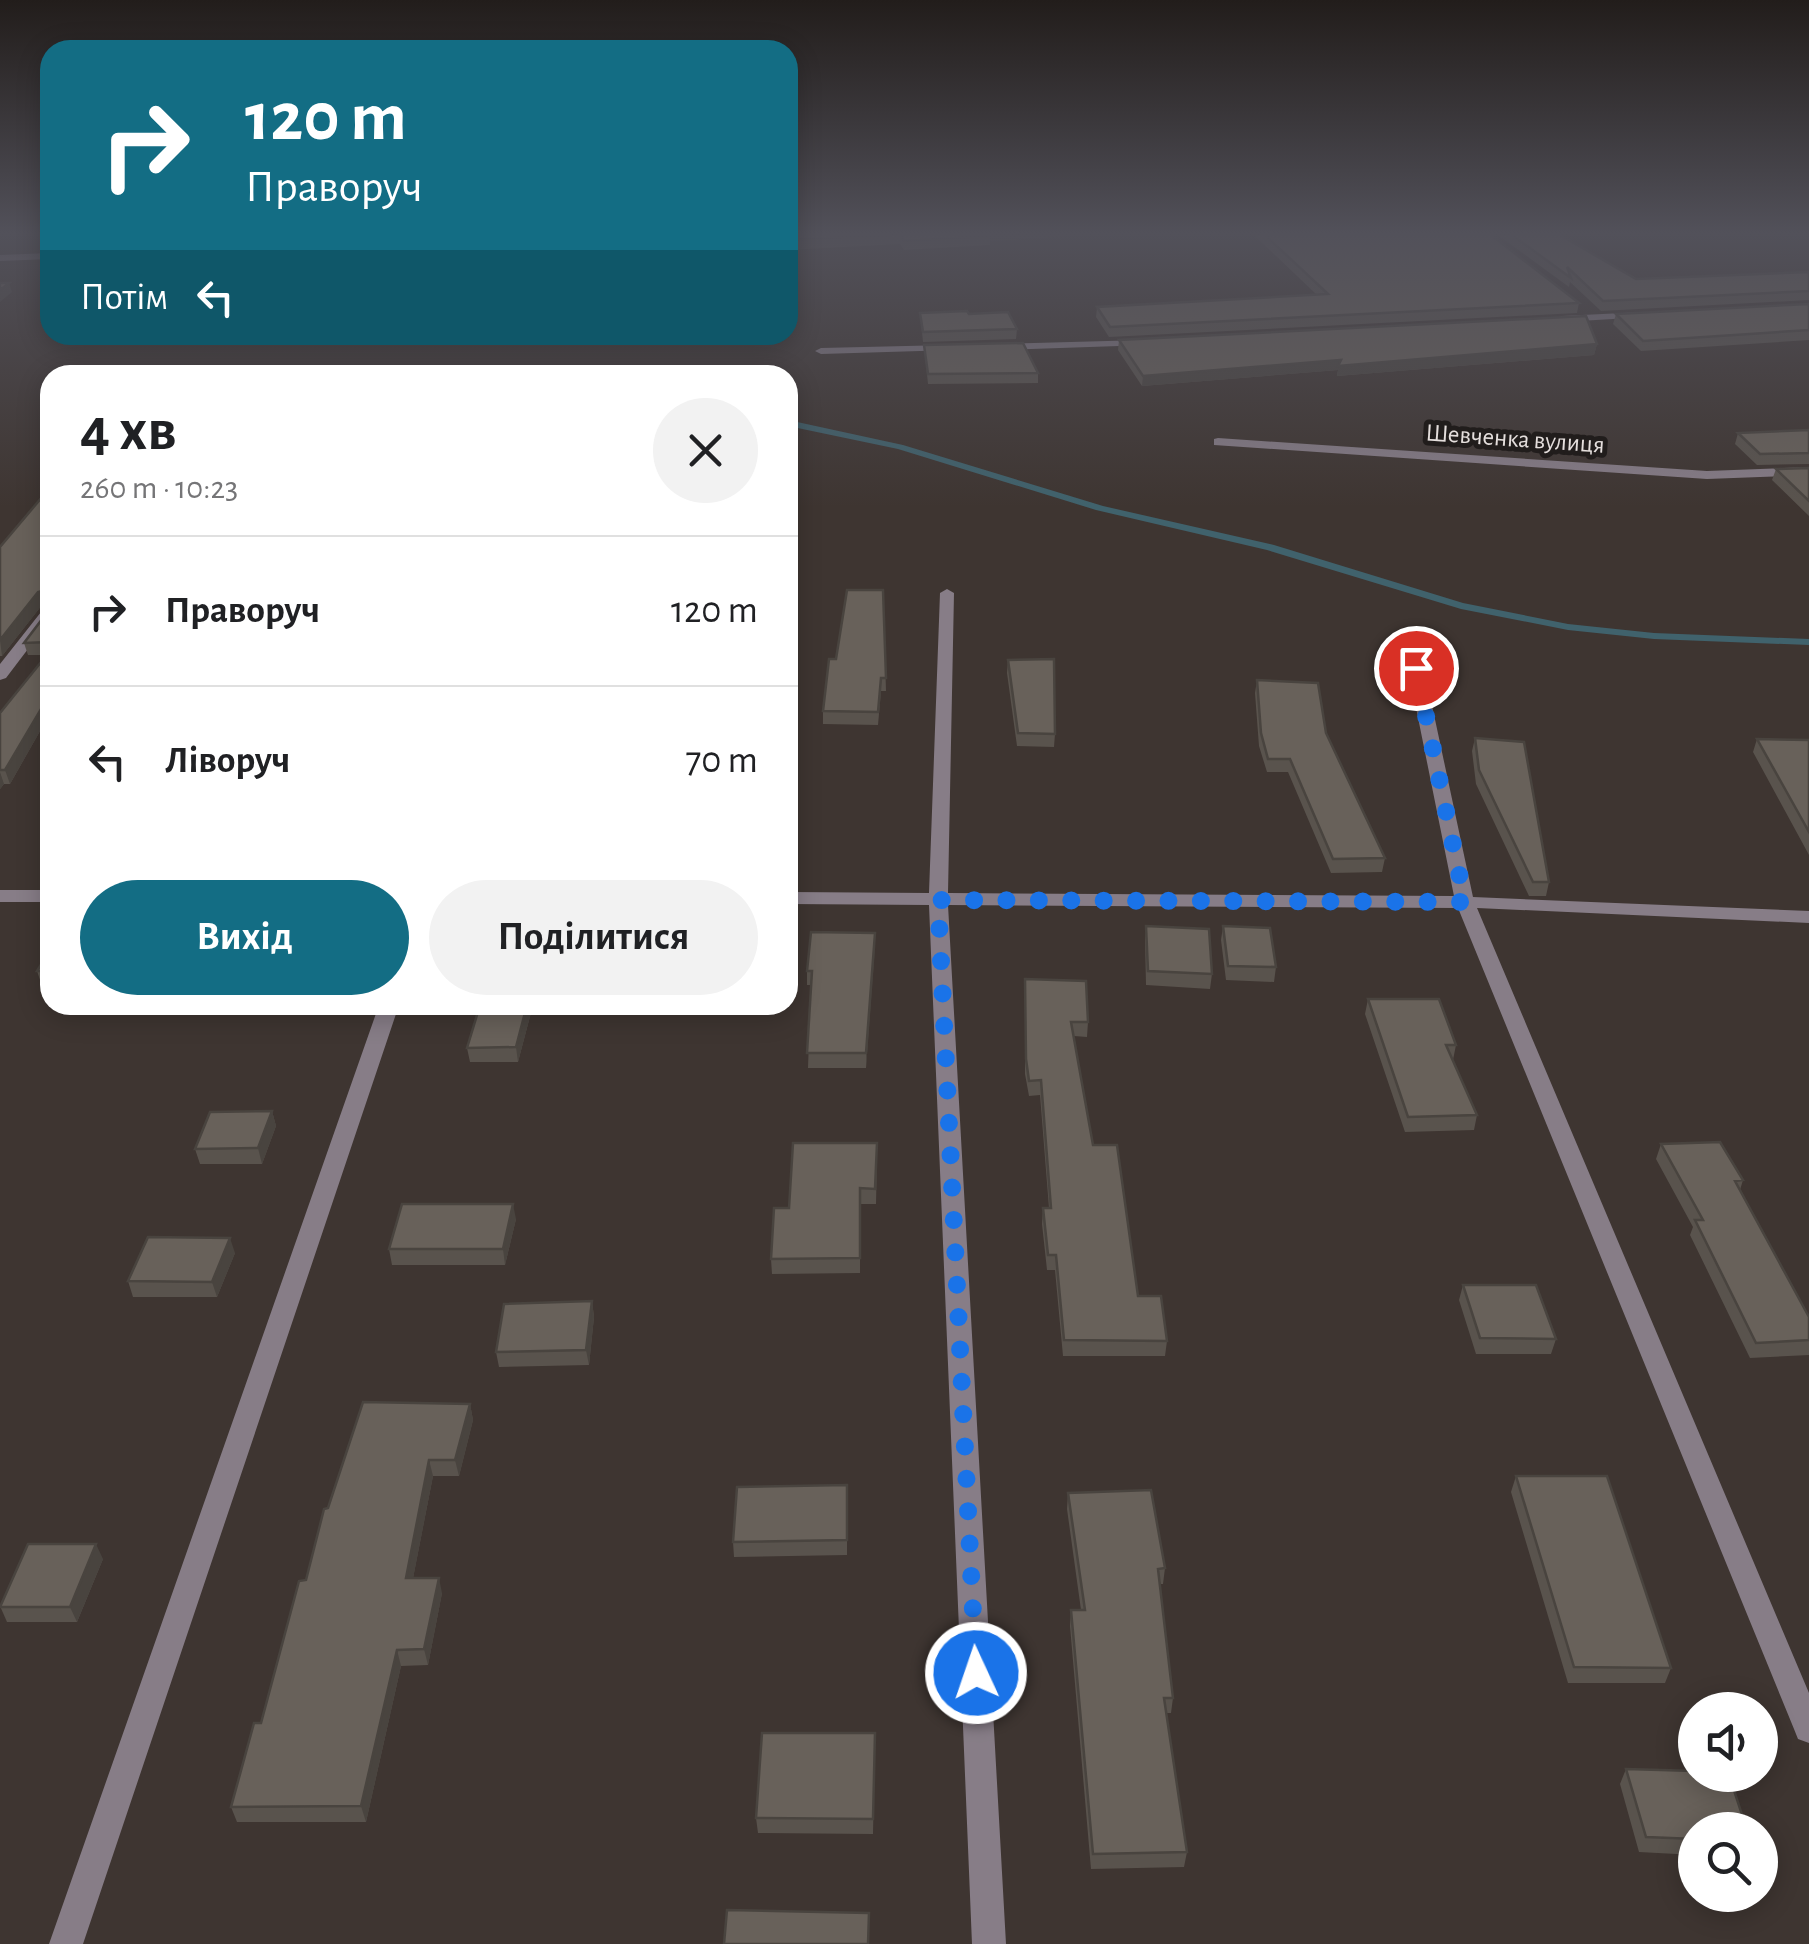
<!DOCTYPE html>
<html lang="uk">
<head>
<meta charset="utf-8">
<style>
  :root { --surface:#fff; --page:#f2f2f2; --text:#202124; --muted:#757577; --line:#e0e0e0; --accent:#136d84 }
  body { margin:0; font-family:"Alegreya Sans",sans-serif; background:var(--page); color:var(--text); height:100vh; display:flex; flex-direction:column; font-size:38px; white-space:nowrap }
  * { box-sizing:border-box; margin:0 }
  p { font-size:32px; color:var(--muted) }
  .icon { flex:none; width:55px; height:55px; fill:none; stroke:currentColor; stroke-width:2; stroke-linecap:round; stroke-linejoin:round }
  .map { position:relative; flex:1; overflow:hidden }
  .side { position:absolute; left:40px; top:365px; width:758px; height:650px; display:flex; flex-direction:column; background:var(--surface); border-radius:30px; box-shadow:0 5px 25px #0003 }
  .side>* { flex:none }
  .top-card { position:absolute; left:40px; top:40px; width:758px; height:305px; border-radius:30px; box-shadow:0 5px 25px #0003; background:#136d84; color:#fff; overflow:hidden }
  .fabs { position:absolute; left:1678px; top:1692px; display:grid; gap:20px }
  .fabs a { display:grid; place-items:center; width:100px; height:100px; border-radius:50%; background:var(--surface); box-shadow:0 5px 25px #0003; font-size:50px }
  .pin { position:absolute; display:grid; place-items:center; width:85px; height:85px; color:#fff; margin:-42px; border:5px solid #fff; border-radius:50%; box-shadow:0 2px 10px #0007 }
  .me { position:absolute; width:110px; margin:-55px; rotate:357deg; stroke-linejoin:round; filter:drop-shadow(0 0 8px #0008) }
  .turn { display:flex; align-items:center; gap:35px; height:210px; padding:0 40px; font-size:45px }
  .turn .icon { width:130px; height:130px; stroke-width:2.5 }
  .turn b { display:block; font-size:70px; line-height:85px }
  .then { display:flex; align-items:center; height:95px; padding:0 40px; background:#0003; gap:20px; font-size:38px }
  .round { display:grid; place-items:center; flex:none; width:105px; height:105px; border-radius:52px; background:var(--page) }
  .head { display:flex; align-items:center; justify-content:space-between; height:170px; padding:0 40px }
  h1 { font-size:60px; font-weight:700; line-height:75px }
  .cta { display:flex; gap:20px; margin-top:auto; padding:20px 40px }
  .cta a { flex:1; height:115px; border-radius:60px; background:var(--accent); color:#fff; font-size:40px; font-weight:700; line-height:115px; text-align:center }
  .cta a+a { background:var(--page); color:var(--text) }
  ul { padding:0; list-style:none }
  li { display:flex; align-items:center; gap:30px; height:150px; padding:0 40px; border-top:2px solid var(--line) }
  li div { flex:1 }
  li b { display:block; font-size:38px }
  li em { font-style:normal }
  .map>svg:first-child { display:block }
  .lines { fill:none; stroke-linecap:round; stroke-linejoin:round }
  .stream { fill:#40626c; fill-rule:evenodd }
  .street { fill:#877d87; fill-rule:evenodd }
  .wall { fill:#59534d }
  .shaded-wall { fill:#49443f }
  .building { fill:#68615a; stroke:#49443f; stroke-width:2.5 }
  .route { stroke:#1a73e8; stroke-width:18; stroke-dasharray:0 32.4 }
  .labels { text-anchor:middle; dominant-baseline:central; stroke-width:10; stroke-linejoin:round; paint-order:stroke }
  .far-street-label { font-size:25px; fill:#e5dfdd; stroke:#211d1c }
</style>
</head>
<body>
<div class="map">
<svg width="1809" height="1944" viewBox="0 0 1809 1944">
  <rect width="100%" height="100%" fill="#3e3531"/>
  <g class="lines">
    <!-- stream -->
    <path class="stream" d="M 788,420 L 903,445 L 1103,506 L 1274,545 L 1463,603 L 1568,624 L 1654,633 L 1809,639 L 1809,645 L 1654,639 L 1568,630 L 1461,609 L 1267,550 L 1096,510 L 898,449 L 788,426 Z"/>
    <!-- street -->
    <path class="street" d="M 50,253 L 50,259 L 0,261 L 0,255 Z
      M 1643,312 L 1647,313 L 1647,317 L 1562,322 L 1557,319 L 1562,316 Z
      M 1144,340 L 1148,341 L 1148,345 L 998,350 L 992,347 L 998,344 Z
      M 949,345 L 953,346 L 953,350 L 821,354 L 815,351 L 821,348 Z
      M 231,371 L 236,375 L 224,375 Z
      M 1218,438 L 1707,471 L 1809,467 L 1809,475 L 1707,479 L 1214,445 L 1214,439 Z
      M 947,589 L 954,593 L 948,893 L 1454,896 L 1408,668 L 1416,663 L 1424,668 L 1473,897 L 1809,911 L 1809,923 L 1477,908 L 1809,1693 L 1809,1743 L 1798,1739 L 1794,1729 L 1458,908 L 948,905 L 1006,1944 L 972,1944 L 929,905 L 788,904 L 788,892 L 929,893 L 940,593 Z
      M 50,606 L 50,620 L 6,678 L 0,680 L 0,664 L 45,607 Z
      M 0,890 L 50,890 L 50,902 L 0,902 Z
      M 379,1005 L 399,1005 L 83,1944 L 49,1944 Z"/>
  </g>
  <!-- wall -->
  <path class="wall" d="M 788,235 L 1082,235 L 990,241 L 990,245 L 904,250 L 900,244 L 788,250 Z
    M 1254,235 L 1491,235 L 1579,303 L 1577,313 L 1109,337 L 1096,317 L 1097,307 L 1317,295 Z
    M 1498,235 L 1560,235 L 1636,279 L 1809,272 L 1809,300 L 1601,311 L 1570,282 L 1569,287 Z
    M 1809,304 L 1809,340 L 1641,351 L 1613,324 L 1616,314 Z
    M 920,313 L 969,314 L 1017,329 L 1016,339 L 923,342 Z
    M 688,335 L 763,335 L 763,337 L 688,340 Z
    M 1119,340 L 1597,344 L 1594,355 L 1337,376 L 1338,370 L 1142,386 L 1118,350 Z
    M 924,345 L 1038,373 L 1038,383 L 928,384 Z
    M 1809,430 L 1809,464 L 1757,465 L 1735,444 L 1738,433 Z
    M 1809,468 L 1809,516 L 1772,480 L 1776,469 Z
    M 50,490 L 50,717 L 48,717 L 10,784 L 4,784 L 0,789 L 0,713 L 46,655 L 28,655 L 24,643 L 49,610 L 50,603 L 42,605 L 2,656 L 0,656 L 0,547 Z
    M 883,590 L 886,691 L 881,691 L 878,725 L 823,724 L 823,711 L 836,659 Z
    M 1008,660 L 1055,734 L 1054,747 L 1017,746 L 1007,673 Z
    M 1257,680 L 1326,733 L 1385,858 L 1382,872 L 1331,873 L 1288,772 L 1267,772 L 1259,746 L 1255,693 Z
    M 1475,738 L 1549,882 L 1546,896 L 1529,896 L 1476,784 L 1472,751 Z
    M 1757,739 L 1809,740 L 1809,855 L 1753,752 Z
    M 1146,926 L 1212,974 L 1210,989 L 1146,985 L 1145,940 Z
    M 1223,926 L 1276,967 L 1274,982 L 1226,980 L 1221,940 Z
    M 875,933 L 866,1068 L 808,1068 L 811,985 L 807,985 L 807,971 Z
    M 50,950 L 50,986 L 42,986 L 37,971 Z
    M 1025,979 L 1088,1022 L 1087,1037 L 1074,1036 L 1093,1145 L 1138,1296 L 1167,1341 L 1165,1356 L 1063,1356 L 1055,1270 L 1047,1270 L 1042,1224 L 1043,1208 L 1049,1208 L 1040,1095 L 1029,1096 L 1025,1074 Z
    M 1368,999 L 1456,1045 L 1453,1060 L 1477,1115 L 1474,1130 L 1405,1132 L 1365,1014 Z
    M 533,1005 L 518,1062 L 470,1062 L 467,1048 Z
    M 272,1111 L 276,1126 L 262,1164 L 200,1164 L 195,1149 Z
    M 1661,1144 L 1743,1180 L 1740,1190 L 1809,1317 L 1809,1355 L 1750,1358 L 1690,1235 L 1693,1227 L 1656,1159 Z
    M 877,1158 L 876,1204 L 860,1204 L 860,1273 L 772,1274 L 771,1259 L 789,1208 Z
    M 516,1219 L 505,1265 L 392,1265 L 389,1249 Z
    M 235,1253 L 217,1297 L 133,1297 L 128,1281 Z
    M 1463,1285 L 1556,1339 L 1551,1354 L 1476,1354 L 1459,1300 Z
    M 592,1301 L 594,1317 L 589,1365 L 499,1367 L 496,1352 Z
    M 470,1404 L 473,1420 L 459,1476 L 433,1476 L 413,1578 L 442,1593 L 428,1665 L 401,1666 L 366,1822 L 237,1822 L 231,1807 L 261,1723 L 328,1508 Z
    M 1516,1476 L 1671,1668 L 1665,1683 L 1568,1683 L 1511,1492 Z
    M 847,1485 L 847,1555 L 734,1557 L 733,1542 Z
    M 1068,1493 L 1165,1568 L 1163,1584 L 1160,1584 L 1173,1698 L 1171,1713 L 1166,1713 L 1187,1852 L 1184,1867 L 1091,1869 L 1070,1626 L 1071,1610 L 1081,1610 L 1067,1509 Z
    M 103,1559 L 77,1622 L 7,1622 L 0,1606 Z
    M 875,1733 L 873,1834 L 758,1833 L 756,1818 Z
    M 1626,1769 L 1695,1830 L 1695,1855 L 1639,1852 L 1620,1784 Z"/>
  <!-- shaded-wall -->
  <path class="shaded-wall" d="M 987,235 L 1082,235 L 990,241 L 990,236 Z
    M 9,283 L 12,292 L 0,302 L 0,290 Z
    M 1597,344 L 1594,355 L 1337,376 L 1338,370 L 1142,386 L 1143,376 L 1341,360 Z
    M 46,590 L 49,602 L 42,605 L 2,656 L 0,640 L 38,592 Z
    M 44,704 L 48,717 L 10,784 L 5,770 Z
    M 0,772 L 4,784 L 0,789 Z
    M 875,933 L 875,947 L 866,1068 L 866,1053 Z
    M 527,1005 L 533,1005 L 518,1062 L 516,1047 Z
    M 272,1111 L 276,1126 L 262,1164 L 258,1148 Z
    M 513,1204 L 516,1219 L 505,1265 L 503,1249 Z
    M 230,1238 L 235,1253 L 217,1297 L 212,1282 Z
    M 592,1301 L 594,1317 L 589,1365 L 586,1350 Z
    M 470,1404 L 473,1420 L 459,1476 L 455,1460 Z
    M 429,1460 L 433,1476 L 410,1594 L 406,1578 Z
    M 96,1544 L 103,1559 L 77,1622 L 70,1607 Z
    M 439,1578 L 442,1593 L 428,1665 L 424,1649 Z
    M 397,1650 L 401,1666 L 366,1822 L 361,1806 Z"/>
  <!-- building -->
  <path class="building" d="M 788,235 L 890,235 L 788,240 Z
    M 901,235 L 990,235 L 990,236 L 904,241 Z
    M 1265,235 L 1491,235 L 1579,303 L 1110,327 L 1097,307 L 1328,294 Z
    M 1512,235 L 1560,235 L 1636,279 L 1809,272 L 1809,291 L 1603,301 L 1567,267 L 1571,278 Z
    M 0,283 L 9,283 L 0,290 Z
    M 1809,304 L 1809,330 L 1643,341 L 1616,314 Z
    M 967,311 L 969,314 L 1008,312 L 1017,329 L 923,332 L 920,313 Z
    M 1586,316 L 1597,344 L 1338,366 L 1341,360 L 1143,376 L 1119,340 Z
    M 1023,343 L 1038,373 L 928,374 L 924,345 Z
    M 1809,430 L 1809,453 L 1760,454 L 1738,433 Z
    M 1809,468 L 1809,501 L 1776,469 Z
    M 48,490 L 50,490 L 50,594 L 46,590 L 38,592 L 0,640 L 0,547 Z
    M 847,590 L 883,590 L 886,678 L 881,678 L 878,712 L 823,711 L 829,659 L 836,659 Z
    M 50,596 L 50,642 L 24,643 L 49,610 Z
    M 50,651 L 50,704 L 44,704 L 5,770 L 0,770 L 0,713 Z
    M 1054,659 L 1055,734 L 1018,733 L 1008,660 Z
    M 1257,680 L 1318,683 L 1326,733 L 1385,858 L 1333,859 L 1290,759 L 1268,759 L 1261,733 Z
    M 1475,738 L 1524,742 L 1549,882 L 1533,882 L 1479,770 Z
    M 1757,739 L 1809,740 L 1809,832 Z
    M 1146,926 L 1209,929 L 1212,974 L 1148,971 Z
    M 1223,926 L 1270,928 L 1276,967 L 1228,966 Z
    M 811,932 L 875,933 L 866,1053 L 807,1053 L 812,971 L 807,971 Z
    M 50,950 L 50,971 L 37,971 Z
    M 1025,979 L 1086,981 L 1088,1022 L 1071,1022 L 1093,1145 L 1117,1145 L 1138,1296 L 1161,1296 L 1167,1341 L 1064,1340 L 1056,1255 L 1048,1255 L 1043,1208 L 1051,1208 L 1041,1080 L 1029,1081 L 1026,1059 Z
    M 1368,999 L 1439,999 L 1456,1045 L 1446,1045 L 1477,1115 L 1408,1117 Z
    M 480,1005 L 527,1005 L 516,1047 L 467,1048 Z
    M 272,1111 L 258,1148 L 195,1149 L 210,1112 Z
    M 1720,1142 L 1743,1180 L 1735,1181 L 1809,1317 L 1809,1340 L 1756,1343 L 1695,1220 L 1703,1220 L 1661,1144 Z
    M 793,1143 L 877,1143 L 875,1189 L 860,1188 L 860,1258 L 771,1259 L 774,1208 L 789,1208 Z
    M 402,1204 L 513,1204 L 503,1249 L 389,1249 Z
    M 148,1237 L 230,1238 L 212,1282 L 128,1281 Z
    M 1463,1285 L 1536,1285 L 1556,1339 L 1480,1338 Z
    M 592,1301 L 586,1350 L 496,1352 L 504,1304 Z
    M 363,1402 L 470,1404 L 455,1460 L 429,1460 L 406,1578 L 439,1578 L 424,1649 L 397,1650 L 361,1806 L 231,1807 L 254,1723 L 261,1723 L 299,1581 L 306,1580 L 324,1509 L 328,1508 Z
    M 1516,1476 L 1607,1476 L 1671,1668 L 1574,1667 Z
    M 847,1485 L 847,1540 L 733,1542 L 737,1487 Z
    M 1151,1490 L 1165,1568 L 1158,1569 L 1173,1698 L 1164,1698 L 1187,1852 L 1093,1854 L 1071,1610 L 1085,1610 L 1068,1493 Z
    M 28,1544 L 96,1544 L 70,1607 L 0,1607 Z
    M 762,1733 L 875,1733 L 873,1819 L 756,1818 Z
    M 1626,1769 L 1695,1771 L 1695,1775 L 1729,1775 L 1747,1830 L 1695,1830 L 1695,1839 L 1646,1837 Z
    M 727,1910 L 869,1913 L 868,1944 L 724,1944 Z"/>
  <!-- sky -->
  <linearGradient id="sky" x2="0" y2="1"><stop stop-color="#221d1b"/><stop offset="0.46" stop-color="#52515a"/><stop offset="1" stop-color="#52515a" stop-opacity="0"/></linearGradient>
  <rect width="1809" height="507" fill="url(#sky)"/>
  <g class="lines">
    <!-- route -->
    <path class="route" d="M 976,1673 L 938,900 L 1465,902 L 1416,668"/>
  </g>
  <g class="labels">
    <!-- far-street labels -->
    <g class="far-street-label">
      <text transform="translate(1515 439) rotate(4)">Шевченка вулиця</text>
    </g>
  </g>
</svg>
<div class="fabs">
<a><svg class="icon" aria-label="sound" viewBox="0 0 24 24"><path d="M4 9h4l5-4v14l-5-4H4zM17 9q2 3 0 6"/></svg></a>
<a><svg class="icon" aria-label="search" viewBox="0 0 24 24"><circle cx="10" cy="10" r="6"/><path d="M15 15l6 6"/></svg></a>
</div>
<div class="pin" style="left:1416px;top:668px;background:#d93025"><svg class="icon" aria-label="arrive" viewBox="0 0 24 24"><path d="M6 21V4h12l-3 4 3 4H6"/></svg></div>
<svg class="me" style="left:976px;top:1673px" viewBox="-20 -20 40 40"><circle r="17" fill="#1a73e8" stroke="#fff" stroke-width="3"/><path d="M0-11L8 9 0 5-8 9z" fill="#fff"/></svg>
<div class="top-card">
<div class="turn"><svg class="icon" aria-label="right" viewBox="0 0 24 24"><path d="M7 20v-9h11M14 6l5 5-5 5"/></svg><div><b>120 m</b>Праворуч</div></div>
<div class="then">Потім<svg class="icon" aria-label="left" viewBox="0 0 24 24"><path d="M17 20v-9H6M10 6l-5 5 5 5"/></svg></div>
</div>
<section class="side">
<div class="head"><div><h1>4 хв</h1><p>260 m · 10:23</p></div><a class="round"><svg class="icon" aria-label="close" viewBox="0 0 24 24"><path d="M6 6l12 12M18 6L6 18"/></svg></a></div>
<ul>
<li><svg class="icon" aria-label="right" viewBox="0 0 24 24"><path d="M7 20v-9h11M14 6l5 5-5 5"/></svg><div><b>Праворуч</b></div><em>120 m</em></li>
<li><svg class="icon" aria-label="left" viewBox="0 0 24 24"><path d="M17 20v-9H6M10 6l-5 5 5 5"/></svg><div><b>Ліворуч</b></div><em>70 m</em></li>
</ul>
<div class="cta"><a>Вихід</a><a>Поділитися</a></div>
</section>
</div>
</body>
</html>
